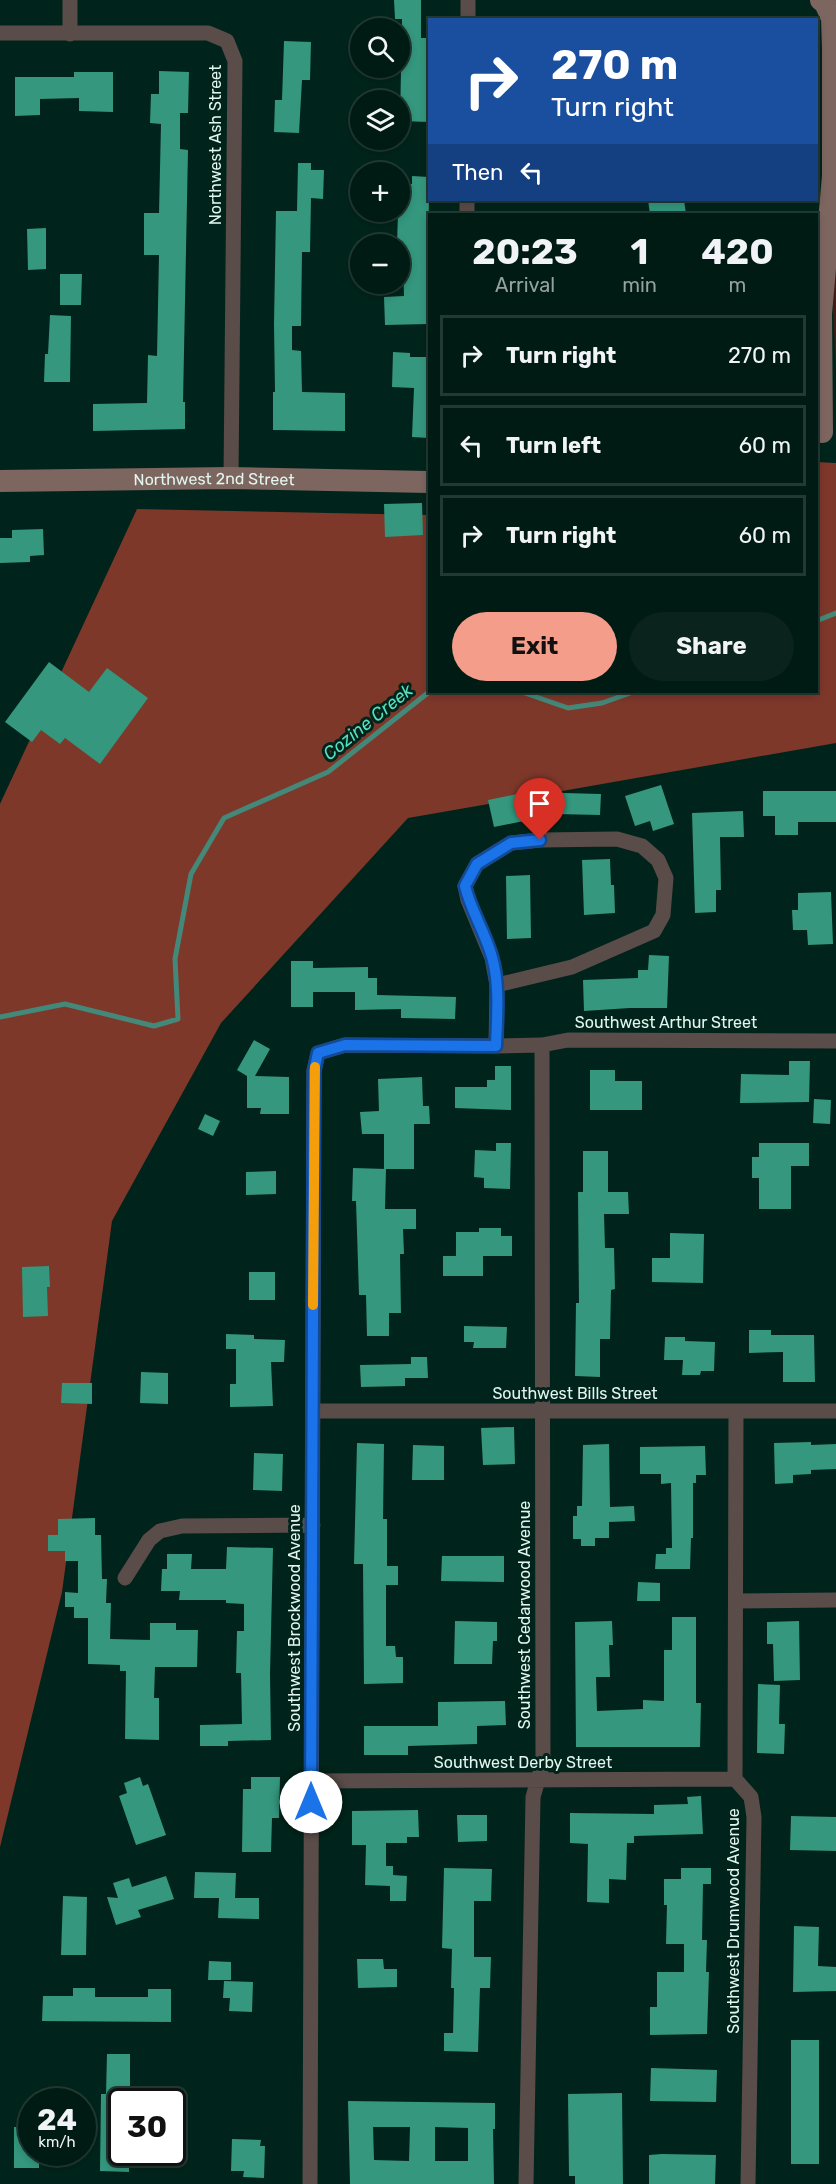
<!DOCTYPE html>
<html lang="en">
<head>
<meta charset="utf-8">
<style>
  :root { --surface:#001b14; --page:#0a241d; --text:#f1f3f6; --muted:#95a1a0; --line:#223934; --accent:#f49d8b }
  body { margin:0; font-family:Rubik,sans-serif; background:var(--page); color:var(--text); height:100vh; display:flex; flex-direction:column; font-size:22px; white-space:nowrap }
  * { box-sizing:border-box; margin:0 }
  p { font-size:20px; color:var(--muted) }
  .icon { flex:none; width:33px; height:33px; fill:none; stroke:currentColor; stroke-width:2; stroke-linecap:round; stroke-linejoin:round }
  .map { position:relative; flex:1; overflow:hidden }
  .panel { position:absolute; left:428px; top:213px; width:390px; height:480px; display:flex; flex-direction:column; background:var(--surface); border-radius:0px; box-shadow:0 3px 9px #0003,0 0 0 2px var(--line) }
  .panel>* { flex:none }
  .banner { position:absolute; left:428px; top:18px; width:390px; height:183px; border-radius:0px; box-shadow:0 3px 9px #0003,0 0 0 2px var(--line); background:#1a4fa0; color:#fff; overflow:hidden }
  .controls { position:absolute; left:350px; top:18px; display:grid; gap:12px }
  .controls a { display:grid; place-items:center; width:60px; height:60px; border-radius:50%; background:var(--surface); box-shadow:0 3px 9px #0003,0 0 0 2px var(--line); font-size:30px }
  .speed { position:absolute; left:18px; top:2088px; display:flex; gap:12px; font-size:30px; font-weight:700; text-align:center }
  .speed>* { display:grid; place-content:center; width:78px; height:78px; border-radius:50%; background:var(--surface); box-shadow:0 3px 9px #0003,0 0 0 2px var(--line); line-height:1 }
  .speed small { font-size:15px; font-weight:400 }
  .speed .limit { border:3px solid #111; border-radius:9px; background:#fff; color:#111 }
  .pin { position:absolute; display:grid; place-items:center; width:51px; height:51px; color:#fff; margin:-62px -26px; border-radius:50% 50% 50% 0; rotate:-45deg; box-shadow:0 0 6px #0007 }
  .pin .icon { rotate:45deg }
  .me { position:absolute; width:66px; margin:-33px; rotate:0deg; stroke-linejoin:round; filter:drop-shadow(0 0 4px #0008) }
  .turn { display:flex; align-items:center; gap:21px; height:126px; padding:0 24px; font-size:27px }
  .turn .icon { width:78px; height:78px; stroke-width:2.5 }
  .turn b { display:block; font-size:42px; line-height:51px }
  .then { display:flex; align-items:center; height:57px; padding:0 24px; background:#0003; gap:12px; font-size:22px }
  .eta { display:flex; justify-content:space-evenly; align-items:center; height:102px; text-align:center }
  .eta b { font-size:36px; font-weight:700; line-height:42px }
  .button { display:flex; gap:12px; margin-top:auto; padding:12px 24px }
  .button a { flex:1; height:69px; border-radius:36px; background:var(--accent); color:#111; font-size:24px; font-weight:700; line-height:69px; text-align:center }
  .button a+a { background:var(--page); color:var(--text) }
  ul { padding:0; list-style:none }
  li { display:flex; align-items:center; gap:18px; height:81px; margin:0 12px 9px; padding:0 12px; border:3px solid var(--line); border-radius:0px }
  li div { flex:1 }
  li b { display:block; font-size:22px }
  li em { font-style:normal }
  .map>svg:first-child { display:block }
  .green { fill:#411b14 }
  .forest { fill:#7d382a }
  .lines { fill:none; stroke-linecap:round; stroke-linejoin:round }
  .stream { stroke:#448879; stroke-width:5 }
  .building { fill:#34977e; fill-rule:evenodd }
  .street { stroke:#5a4c48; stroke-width:15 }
  .secondary { stroke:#7d6560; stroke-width:22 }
  .route-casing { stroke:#114b97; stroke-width:15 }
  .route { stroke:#1a73e8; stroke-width:10 }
  .slow { stroke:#f59e0b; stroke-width:10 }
  .labels { text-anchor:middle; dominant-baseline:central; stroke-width:6; stroke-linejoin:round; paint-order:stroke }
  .street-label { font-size:16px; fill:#e2f6ef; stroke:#00241b }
  .water-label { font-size:18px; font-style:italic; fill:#58e0bd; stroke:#00241b }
</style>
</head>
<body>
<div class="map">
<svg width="836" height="2184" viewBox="0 0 836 2184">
  <rect width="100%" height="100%" fill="#00241b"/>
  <!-- green -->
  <path class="green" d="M 836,251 L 836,370 L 832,288 Z"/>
  <!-- forest -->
  <path class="forest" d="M 816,462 L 836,463 L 836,743 L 408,818 L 221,1023 L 112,1221 L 62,1592 L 0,1847 L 0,804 L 137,509 L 429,515 L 429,692 L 816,692 Z"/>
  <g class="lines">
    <!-- stream -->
    <path class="stream" d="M 816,621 L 836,613
      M 522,692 L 568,708 L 602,703 L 633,692
      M 0,1017 L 65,1004 L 154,1026 L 178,1019 L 175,959 L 191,874 L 224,818 L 328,772 L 429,692"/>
  </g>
  <!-- building -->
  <path class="building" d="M 394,0 L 421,0 L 421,38 L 427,38 L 427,53 L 429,53 L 429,122 L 400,121 L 402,19 L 395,19 Z
    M 284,41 L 311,42 L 310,80 L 302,80 L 299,133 L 274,132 L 275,100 L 282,100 Z
    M 159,71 L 189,72 L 188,113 L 180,113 L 180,149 L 188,150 L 183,402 L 185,402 L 185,429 L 93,431 L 93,404 L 147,403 L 148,355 L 157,356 L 159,255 L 144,255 L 144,213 L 159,213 L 161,124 L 150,123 L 151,94 L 159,94 Z
    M 74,72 L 113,72 L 113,112 L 79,111 L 79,98 L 40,99 L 40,115 L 15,116 L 15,77 L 74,77 Z
    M 298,163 L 311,163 L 311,170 L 324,170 L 323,199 L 311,198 L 310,252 L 302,252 L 301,326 L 292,326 L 292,350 L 301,351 L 302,392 L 345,393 L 345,431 L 273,430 L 273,392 L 275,392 L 274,324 L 276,211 L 297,211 Z
    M 412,176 L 429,177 L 428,324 L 385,325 L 384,297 L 404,296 L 403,262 L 399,262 L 399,244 L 397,244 L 398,212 L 402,212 L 403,184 L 412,184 Z
    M 648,200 L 684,200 L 686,214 L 650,214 Z
    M 46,228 L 46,269 L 28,270 L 27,229 Z
    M 60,274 L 82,274 L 81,305 L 60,305 Z
    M 50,315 L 71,316 L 70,382 L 44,382 L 45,354 L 48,354 Z
    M 393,352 L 410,353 L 410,357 L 429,357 L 429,438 L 412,437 L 414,388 L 392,387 Z
    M 422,503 L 423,535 L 385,537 L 384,504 Z
    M 43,529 L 44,555 L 30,556 L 30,562 L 0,563 L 0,538 L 12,538 L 12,530 Z
    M 49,662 L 89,692 L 107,668 L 148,698 L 100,764 L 65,738 L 60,744 L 41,730 L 32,742 L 5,722 Z
    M 661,785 L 674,824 L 653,831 L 650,821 L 635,826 L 625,796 Z
    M 763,791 L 836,791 L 836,822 L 798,822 L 798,835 L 775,835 L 775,816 L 763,816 Z
    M 527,792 L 601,794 L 600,815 L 555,814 L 555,805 L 522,813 L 524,821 L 494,827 L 488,800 Z
    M 743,811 L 744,837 L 720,837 L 721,890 L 716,890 L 716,912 L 695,913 L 692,813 Z
    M 610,859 L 611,885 L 614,885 L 615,913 L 584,915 L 582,860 Z
    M 530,875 L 531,938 L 507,939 L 506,876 Z
    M 831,892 L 833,944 L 808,945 L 807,930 L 793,930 L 792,910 L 798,910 L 798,893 Z
    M 649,955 L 669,956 L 667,1008 L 630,1008 L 584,1011 L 583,980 L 638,978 L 638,970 L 648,970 Z
    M 291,961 L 313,961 L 313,968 L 368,967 L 368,978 L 377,978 L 377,995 L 456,997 L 455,1019 L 401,1018 L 401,1009 L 355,1010 L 355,992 L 313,992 L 313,1007 L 291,1007 Z
    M 254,1040 L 270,1049 L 255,1076 L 289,1077 L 289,1114 L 260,1114 L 261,1108 L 247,1108 L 247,1076 L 237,1070 Z
    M 789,1061 L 810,1061 L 809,1102 L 740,1103 L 741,1074 L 789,1075 Z
    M 495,1066 L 511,1066 L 511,1110 L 455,1108 L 455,1087 L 487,1087 L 487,1080 L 495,1080 Z
    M 590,1070 L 615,1070 L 615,1081 L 642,1081 L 642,1110 L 590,1110 Z
    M 422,1077 L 423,1106 L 429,1106 L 430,1124 L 414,1124 L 414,1169 L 384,1169 L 384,1134 L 362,1134 L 360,1112 L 379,1111 L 378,1079 Z
    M 814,1099 L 831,1100 L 830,1124 L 813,1123 Z
    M 205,1114 L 220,1121 L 213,1136 L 198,1129 Z
    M 496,1143 L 511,1143 L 510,1189 L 484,1188 L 484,1178 L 474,1177 L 475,1150 L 496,1151 Z
    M 759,1143 L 809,1143 L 809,1166 L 791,1166 L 791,1209 L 759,1209 L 759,1178 L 752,1178 L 752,1157 L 759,1157 Z
    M 583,1151 L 608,1151 L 608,1192 L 628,1192 L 629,1214 L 604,1214 L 605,1248 L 614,1248 L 615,1289 L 611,1290 L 610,1339 L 600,1339 L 600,1377 L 575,1376 L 576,1303 L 579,1303 L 578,1192 L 583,1192 Z
    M 353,1168 L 386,1169 L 385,1209 L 416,1209 L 416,1229 L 403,1229 L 404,1254 L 400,1254 L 401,1313 L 389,1313 L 389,1336 L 367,1336 L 366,1295 L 359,1295 L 356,1201 L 352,1201 Z
    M 276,1171 L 276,1194 L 246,1195 L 246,1172 Z
    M 479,1228 L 501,1228 L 501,1236 L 512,1236 L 512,1256 L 483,1256 L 483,1276 L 443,1276 L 443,1256 L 456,1256 L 456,1232 L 479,1232 Z
    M 670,1233 L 704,1234 L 703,1283 L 652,1282 L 652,1258 L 670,1258 Z
    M 49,1266 L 50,1287 L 47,1287 L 48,1316 L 23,1317 L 22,1267 Z
    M 249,1272 L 275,1272 L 275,1300 L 249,1300 Z
    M 464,1326 L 507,1327 L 506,1348 L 473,1348 L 474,1342 L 464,1342 Z
    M 749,1330 L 771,1330 L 771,1335 L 814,1335 L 815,1382 L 783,1382 L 783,1352 L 749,1353 Z
    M 226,1334 L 254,1335 L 254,1339 L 285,1340 L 284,1362 L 271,1362 L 273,1406 L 230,1407 L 230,1384 L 236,1384 L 236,1349 L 226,1349 Z
    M 665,1337 L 685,1337 L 685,1341 L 715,1342 L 714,1371 L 701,1371 L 700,1375 L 682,1375 L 683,1360 L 664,1360 Z
    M 411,1357 L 427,1357 L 428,1378 L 405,1378 L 405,1386 L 361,1387 L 360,1365 L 411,1364 Z
    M 141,1372 L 168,1373 L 168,1404 L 140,1403 Z
    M 62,1383 L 92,1383 L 92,1404 L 61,1403 Z
    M 514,1427 L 515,1464 L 483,1465 L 481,1428 Z
    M 811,1442 L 811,1445 L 836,1444 L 836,1469 L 811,1470 L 811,1474 L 793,1475 L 793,1483 L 775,1484 L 774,1443 Z
    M 357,1443 L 384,1444 L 383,1519 L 387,1519 L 387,1566 L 398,1566 L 398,1585 L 386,1585 L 386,1646 L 395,1646 L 396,1657 L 403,1657 L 403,1683 L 364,1684 L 363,1564 L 354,1564 Z
    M 609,1444 L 610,1507 L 634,1506 L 635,1521 L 609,1522 L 609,1538 L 595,1538 L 595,1546 L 581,1546 L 581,1539 L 573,1539 L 573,1516 L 577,1516 L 577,1506 L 582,1506 L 583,1445 Z
    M 413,1445 L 444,1446 L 444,1480 L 412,1480 Z
    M 705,1446 L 706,1475 L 696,1475 L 696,1483 L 693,1483 L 693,1538 L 691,1538 L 690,1569 L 655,1569 L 656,1554 L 666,1554 L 666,1548 L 672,1548 L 671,1483 L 661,1484 L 661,1474 L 640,1474 L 640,1447 Z
    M 254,1453 L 283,1454 L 282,1491 L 253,1490 Z
    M 95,1518 L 95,1535 L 101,1535 L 102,1579 L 107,1579 L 106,1603 L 111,1603 L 110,1639 L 150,1640 L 150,1623 L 176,1623 L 176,1630 L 198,1630 L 197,1667 L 155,1667 L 154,1698 L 159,1698 L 159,1740 L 125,1739 L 126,1671 L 120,1671 L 120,1665 L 88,1664 L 88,1618 L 74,1618 L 74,1607 L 65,1607 L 65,1592 L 78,1593 L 78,1561 L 65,1561 L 65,1551 L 48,1551 L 48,1535 L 58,1535 L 58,1519 Z
    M 227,1547 L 273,1548 L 270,1674 L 271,1740 L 228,1741 L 228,1746 L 200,1746 L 200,1725 L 242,1724 L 241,1673 L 236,1673 L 237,1631 L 244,1631 L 244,1604 L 226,1603 L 226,1600 L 179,1600 L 180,1591 L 161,1591 L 162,1569 L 167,1569 L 167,1554 L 192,1554 L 191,1569 L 226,1569 Z
    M 442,1556 L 504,1556 L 504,1582 L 441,1581 Z
    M 638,1582 L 660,1583 L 660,1601 L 637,1601 Z
    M 672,1617 L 696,1617 L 696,1703 L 701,1703 L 700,1747 L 576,1747 L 575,1622 L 612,1621 L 613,1645 L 609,1645 L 610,1677 L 596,1677 L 597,1711 L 643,1709 L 643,1700 L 664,1701 L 664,1650 L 672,1650 Z
    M 455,1621 L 497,1622 L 497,1641 L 493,1641 L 492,1664 L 454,1664 Z
    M 799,1621 L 800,1680 L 774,1681 L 773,1644 L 767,1644 L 767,1622 Z
    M 758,1684 L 780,1685 L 779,1724 L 785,1724 L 784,1754 L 757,1753 Z
    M 505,1701 L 506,1725 L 477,1726 L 477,1744 L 408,1746 L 408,1755 L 364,1755 L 364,1726 L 438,1726 L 438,1702 Z
    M 140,1777 L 143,1786 L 148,1784 L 166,1835 L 136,1845 L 119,1796 L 127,1793 L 124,1783 Z
    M 251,1777 L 280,1777 L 279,1818 L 272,1818 L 271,1852 L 242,1852 L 243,1789 L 251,1789 Z
    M 701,1796 L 703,1834 L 634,1836 L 634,1843 L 627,1843 L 626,1880 L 609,1879 L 609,1903 L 587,1902 L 588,1844 L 570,1843 L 570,1813 L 654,1814 L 654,1805 L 688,1804 L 687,1797 Z
    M 418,1810 L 419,1837 L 407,1837 L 407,1843 L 386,1843 L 386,1866 L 393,1866 L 393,1875 L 407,1876 L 406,1901 L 390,1901 L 390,1886 L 365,1885 L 366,1845 L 352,1845 L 352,1811 Z
    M 457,1815 L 487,1815 L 487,1841 L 458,1842 Z
    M 791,1816 L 836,1817 L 836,1851 L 790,1850 Z
    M 444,1868 L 492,1869 L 491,1901 L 474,1901 L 474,1957 L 491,1957 L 490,1988 L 480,1988 L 478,2052 L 444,2051 L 444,2033 L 453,2033 L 454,1988 L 451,1988 L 452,1949 L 442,1948 Z
    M 681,1868 L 711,1868 L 711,1884 L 703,1884 L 702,1940 L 707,1940 L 706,1972 L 709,1972 L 707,2034 L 650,2035 L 650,2007 L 657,2007 L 657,1972 L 684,1972 L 684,1944 L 666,1944 L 667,1905 L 664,1905 L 664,1879 L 681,1879 Z
    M 195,1872 L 236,1873 L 235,1898 L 259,1898 L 259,1919 L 218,1918 L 219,1898 L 194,1898 Z
    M 166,1876 L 174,1899 L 138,1910 L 141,1917 L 116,1925 L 107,1897 L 118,1898 L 113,1883 L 129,1878 L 132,1887 Z
    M 63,1896 L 87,1897 L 86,1955 L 61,1955 Z
    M 794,1926 L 819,1927 L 818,1966 L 836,1967 L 836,1991 L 793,1992 Z
    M 357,1959 L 383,1959 L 384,1969 L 397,1969 L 397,1987 L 358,1988 Z
    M 209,1961 L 231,1962 L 231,1980 L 208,1980 Z
    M 224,1981 L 253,1982 L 252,2012 L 229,2011 L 230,1998 L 223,1998 Z
    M 73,1988 L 95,1988 L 95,1997 L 148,1997 L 148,1989 L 171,1989 L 171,2022 L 42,2021 L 43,1996 L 73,1996 Z
    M 791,2040 L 819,2040 L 819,2164 L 791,2164 Z
    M 107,2054 L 130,2054 L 130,2102 L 122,2102 L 122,2152 L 129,2152 L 129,2172 L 100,2171 L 101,2094 L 106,2094 Z
    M 651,2068 L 717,2070 L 716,2102 L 650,2101 Z
    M 622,2093 L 623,2184 L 575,2184 L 575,2176 L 569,2176 L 568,2094 Z
    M 348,2101 L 495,2103 L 495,2129 L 493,2129 L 494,2184 L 350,2184 ZM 373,2127 L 410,2127 L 409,2161 L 374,2160 ZM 435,2127 L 468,2128 L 468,2161 L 435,2161 Z
    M 14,2127 L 32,2127 L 32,2152 L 39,2152 L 39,2168 L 14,2168 Z
    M 232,2139 L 261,2140 L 260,2146 L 265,2146 L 264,2178 L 243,2177 L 244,2171 L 231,2171 Z
    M 662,2154 L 716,2155 L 715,2184 L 649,2184 L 649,2155 Z"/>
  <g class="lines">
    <!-- street -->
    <path class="street" d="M 70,0 L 70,34
      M 468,20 L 468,0
      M 0,33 L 208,33 L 227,41 L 235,61 L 231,478
      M 467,214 L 467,200
      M 617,839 L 642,846 L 658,860 L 666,878 L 663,915 L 654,931 L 572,967 L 497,985 L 492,958 L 468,900 L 465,886 L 477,864 L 511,843 L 540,840 Z
      M 496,1046 L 497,985
      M 313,1411 L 836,1411
      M 736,1411 L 735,1779 L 751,1797 L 754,1817 L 748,2184
      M 125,1578 L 149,1540 L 160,1531 L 182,1526 L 313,1525
      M 736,1601 L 836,1600
      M 311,1781 L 735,1779
      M 310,2184 L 314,1071 L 318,1053 L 345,1045 L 496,1046 L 542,1045 L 568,1040 L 836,1041
      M 526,2184 L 533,1797 L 543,1763 L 542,1045"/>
    <!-- secondary -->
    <g class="secondary">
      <path d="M 821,0 L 825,3 L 832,18 L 833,49 L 833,176 L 821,314 L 822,432"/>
      <path id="s1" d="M 0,481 L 231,478 L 429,482"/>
    </g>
  </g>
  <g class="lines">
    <!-- route casing -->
    <g class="route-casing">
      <path id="route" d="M 311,1802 L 314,1071 L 318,1053 L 345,1045 L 496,1046 C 497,1017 500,985 492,957 C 485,932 471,911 465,886 L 477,864 L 511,843 L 540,840"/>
    </g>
    <!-- route -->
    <use href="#route" class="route"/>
    <!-- slow -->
    <path class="slow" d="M 313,1305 L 315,1067"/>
  </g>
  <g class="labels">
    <!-- street labels -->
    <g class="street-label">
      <text transform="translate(215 145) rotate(-90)">Northwest Ash Street</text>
      <text stroke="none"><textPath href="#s1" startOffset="214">Northwest 2nd Street</textPath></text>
      <text x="666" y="1022">Southwest Arthur Street</text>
      <text x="575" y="1393">Southwest Bills Street</text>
      <text transform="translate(524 1615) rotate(-90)">Southwest Cedarwood Avenue</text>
      <text transform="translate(294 1618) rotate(-90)">Southwest Brockwood Avenue</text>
      <text x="523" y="1762">Southwest Derby Street</text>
      <text transform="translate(733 1921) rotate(-90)">Southwest Drumwood Avenue</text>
    </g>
    <!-- water labels -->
    <g class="water-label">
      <text transform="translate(368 722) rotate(-39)">Cozine Creek</text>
    </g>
  </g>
</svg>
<div class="controls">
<a><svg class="icon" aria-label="search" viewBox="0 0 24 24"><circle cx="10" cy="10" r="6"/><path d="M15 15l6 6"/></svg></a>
<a><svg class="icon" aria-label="layers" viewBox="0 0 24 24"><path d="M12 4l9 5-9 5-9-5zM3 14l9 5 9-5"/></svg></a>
<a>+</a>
<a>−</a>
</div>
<div class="speed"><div>24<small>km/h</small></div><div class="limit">30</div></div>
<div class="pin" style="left:540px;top:840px;background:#d93025"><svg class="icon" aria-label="arrive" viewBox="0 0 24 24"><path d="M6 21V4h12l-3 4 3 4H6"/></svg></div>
<svg class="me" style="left:311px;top:1802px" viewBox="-20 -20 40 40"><circle r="19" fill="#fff"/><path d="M0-13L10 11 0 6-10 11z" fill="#1a73e8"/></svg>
<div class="banner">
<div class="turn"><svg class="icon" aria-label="right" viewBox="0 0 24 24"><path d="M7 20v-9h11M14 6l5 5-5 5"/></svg><div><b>270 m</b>Turn right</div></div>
<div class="then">Then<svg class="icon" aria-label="left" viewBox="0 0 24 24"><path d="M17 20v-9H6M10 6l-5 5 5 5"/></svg></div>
</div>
<section class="panel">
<div class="eta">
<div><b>20:23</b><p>Arrival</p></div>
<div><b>1</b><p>min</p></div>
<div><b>420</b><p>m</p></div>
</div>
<ul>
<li><svg class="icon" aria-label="right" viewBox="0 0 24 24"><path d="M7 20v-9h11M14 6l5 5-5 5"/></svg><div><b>Turn right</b></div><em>270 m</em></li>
<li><svg class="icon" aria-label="left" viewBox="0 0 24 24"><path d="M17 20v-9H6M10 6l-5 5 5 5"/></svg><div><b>Turn left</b></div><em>60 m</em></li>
<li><svg class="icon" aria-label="right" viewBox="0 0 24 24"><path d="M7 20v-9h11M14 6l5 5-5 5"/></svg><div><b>Turn right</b></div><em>60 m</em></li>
</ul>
<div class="button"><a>Exit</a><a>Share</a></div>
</section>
</div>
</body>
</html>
